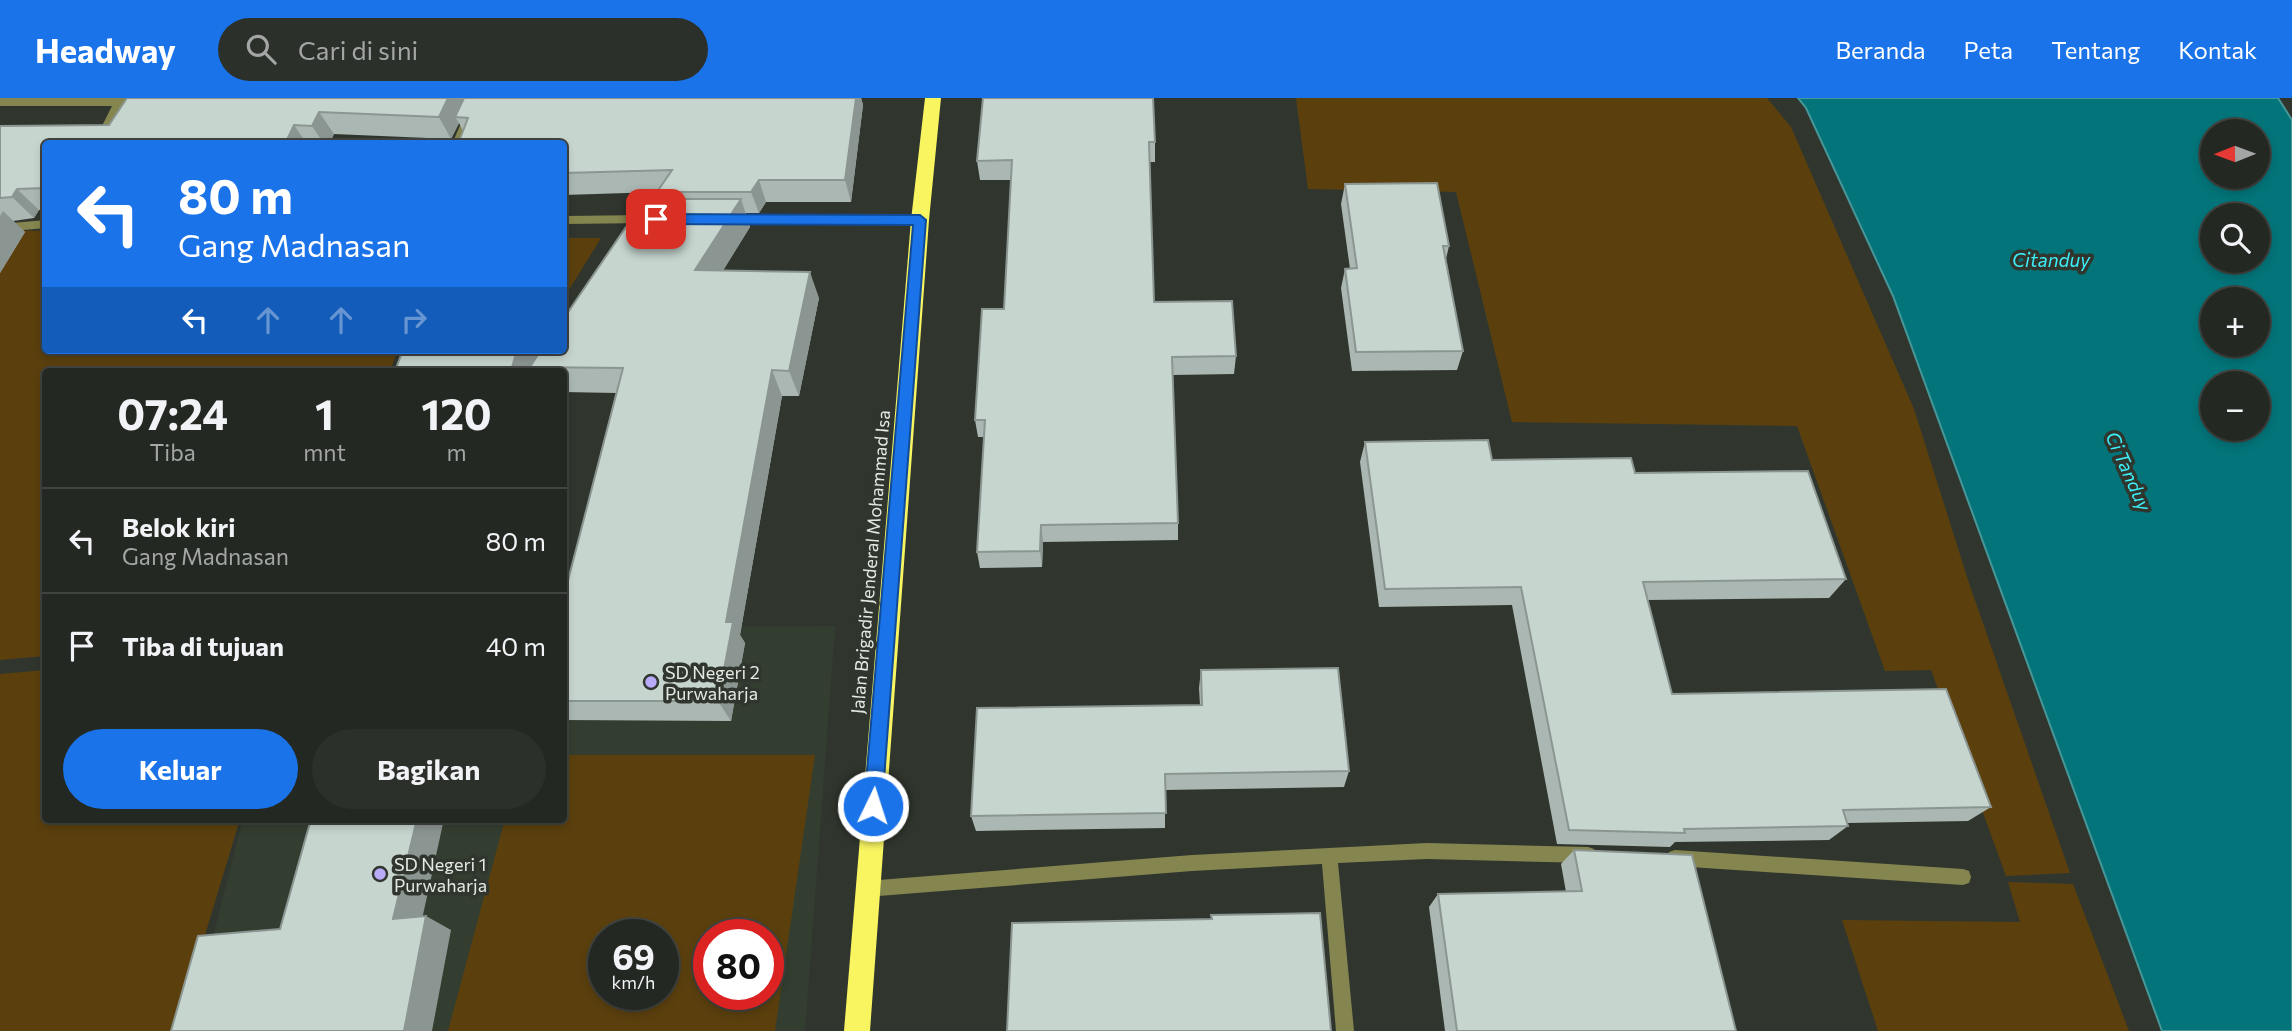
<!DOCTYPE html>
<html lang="id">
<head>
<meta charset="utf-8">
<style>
  :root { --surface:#242822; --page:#2c302a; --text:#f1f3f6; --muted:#a3a6a5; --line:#414440; --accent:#1a73e8 }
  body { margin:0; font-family:Commissioner,sans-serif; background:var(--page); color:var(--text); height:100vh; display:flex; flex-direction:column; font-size:26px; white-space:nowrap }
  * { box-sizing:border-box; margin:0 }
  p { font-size:23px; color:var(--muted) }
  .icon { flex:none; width:38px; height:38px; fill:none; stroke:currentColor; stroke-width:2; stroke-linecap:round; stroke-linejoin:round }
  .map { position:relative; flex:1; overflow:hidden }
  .details { position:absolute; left:42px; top:270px; width:525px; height:455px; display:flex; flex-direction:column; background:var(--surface); border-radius:7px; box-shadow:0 4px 10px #0003,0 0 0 2px var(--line) }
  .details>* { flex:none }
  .hud { position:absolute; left:42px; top:42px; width:525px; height:214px; border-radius:7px; box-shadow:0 4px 10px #0003,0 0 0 2px var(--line); background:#1a73e8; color:#fff; overflow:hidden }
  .needle { width:46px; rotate:269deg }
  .tools { position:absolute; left:2200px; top:21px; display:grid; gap:14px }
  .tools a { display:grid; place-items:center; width:70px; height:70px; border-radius:50%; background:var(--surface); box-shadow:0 4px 10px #0003,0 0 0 2px var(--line); font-size:35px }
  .speed { position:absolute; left:588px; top:821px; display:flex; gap:14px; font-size:35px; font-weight:700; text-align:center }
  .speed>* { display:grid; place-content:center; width:91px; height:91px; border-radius:50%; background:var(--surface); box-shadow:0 4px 10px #0003,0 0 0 2px var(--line); line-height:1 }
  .speed small { font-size:18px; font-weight:400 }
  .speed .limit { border:10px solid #d22; background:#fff; color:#111 }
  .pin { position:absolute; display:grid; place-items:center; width:60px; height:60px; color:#fff; margin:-30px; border-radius:14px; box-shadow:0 4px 10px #0006 }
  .me { position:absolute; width:77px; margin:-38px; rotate:4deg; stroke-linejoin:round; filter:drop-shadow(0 0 5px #0008) }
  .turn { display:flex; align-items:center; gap:24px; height:147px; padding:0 21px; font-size:32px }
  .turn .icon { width:91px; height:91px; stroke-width:2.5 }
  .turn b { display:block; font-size:49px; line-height:60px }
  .lanes { display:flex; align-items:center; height:66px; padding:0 21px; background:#0003; justify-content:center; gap:35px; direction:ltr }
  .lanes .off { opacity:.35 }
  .eta { display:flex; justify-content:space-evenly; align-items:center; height:119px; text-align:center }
  .eta b { font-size:42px; font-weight:700; line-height:49px }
  .action { display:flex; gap:14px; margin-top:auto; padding:14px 21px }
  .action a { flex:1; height:80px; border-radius:42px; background:var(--accent); color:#fff; font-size:28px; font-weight:700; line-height:80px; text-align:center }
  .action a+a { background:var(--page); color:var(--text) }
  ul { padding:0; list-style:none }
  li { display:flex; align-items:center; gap:21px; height:105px; padding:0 21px; border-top:2px solid var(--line) }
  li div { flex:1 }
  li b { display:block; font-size:26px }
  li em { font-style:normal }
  header { display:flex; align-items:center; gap:42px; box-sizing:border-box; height:98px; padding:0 35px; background:var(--accent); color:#fff }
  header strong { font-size:33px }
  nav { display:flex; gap:38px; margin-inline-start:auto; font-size:24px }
  .search { width:490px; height:63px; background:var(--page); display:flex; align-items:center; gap:18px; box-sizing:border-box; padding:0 24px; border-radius:38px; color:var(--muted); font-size:26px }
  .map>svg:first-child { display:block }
  .built { fill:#333e30; fill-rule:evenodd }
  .green { fill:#5b400e; fill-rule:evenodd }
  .water { fill:#037479; stroke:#479799; stroke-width:2; fill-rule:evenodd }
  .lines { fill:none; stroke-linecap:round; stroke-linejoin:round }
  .lane { fill:#85854f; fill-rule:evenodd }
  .street { fill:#85854f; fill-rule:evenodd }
  .highway { fill:#f8f560; fill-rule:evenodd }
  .wall { fill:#abb7b2 }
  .shaded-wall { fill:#8b9591 }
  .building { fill:#c7d5cf; stroke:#8b9591; stroke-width:2 }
  .route { fill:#1a73e8; stroke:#114b97; stroke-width:2 }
  .poi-dot { fill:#b9abf7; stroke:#30362e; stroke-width:2.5 }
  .labels { text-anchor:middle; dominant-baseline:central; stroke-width:7; stroke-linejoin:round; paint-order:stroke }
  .street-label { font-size:18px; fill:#e5e9e4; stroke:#30362e }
  .poi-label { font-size:18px; fill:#e5e9e4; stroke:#30362e; text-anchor:start }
  .water-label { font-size:19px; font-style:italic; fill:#3ceff8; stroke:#30362e }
</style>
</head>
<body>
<header>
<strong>Headway</strong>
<div class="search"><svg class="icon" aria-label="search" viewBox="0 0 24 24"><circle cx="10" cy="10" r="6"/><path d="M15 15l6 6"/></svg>Cari di sini</div>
<nav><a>Beranda</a><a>Peta</a><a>Tentang</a><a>Kontak</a></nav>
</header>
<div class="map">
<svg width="2292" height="933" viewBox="0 0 2292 933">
  <rect width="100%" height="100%" fill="#30362e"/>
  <!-- built -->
  <path class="built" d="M 835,528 L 805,933 L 189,933 L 243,721 L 564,721 L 564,530 ZM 604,836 L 663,836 L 663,896 L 604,896 ZM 709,836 L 768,836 L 768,896 L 709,896 Z"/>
  <!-- green -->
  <path class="green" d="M 1296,0 L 1767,0 L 1791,29 L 1914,311 L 1969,485 L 2070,775 L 2006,778 L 1931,572 L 1885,573 L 1797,328 L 1512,324 L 1456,94 L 1308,91 Z
    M 0,132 L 45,133 L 46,252 L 398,252 L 390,273 L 46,273 L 45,558 L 0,562 Z
    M 564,140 L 601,140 L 564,200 Z
    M 45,572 L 46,721 L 240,721 L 176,933 L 0,933 L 0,576 Z
    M 564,657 L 815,657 L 775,933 L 448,933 L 505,721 L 564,721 ZM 604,836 L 663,836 L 663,896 L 604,896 ZM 709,836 L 768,836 L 768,896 L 709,896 Z
    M 2008,784 L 2073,786 L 2129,933 L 1878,933 L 1842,822 L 2020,824 Z"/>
  <!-- water -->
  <path class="water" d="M 1798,0 L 2278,0 L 2292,22 L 2292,933 L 2162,933 L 1893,198 L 1806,10 ZM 2212,33 L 2258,33 L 2258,79 L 2212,79 ZM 2212,117 L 2258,117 L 2258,163 L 2212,163 ZM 2212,201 L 2258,201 L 2258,247 L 2212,247 ZM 2212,285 L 2258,285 L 2258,331 L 2212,331 Z"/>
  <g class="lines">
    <!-- lane -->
    <path class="lane" d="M 0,0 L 119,0 L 124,4 L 119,8 L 0,8 Z
      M 472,0 L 482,0 L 463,46 L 452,46 Z"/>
    <!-- street -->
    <path class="street" d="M 116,0 L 126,0 L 104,46 L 93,46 Z
      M 649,117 L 655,121 L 649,125 L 564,126 L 564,118 Z
      M 729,117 L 920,118 L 926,122 L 920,126 L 729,125 L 723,121 Z
      M 46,122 L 46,130 L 0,134 L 0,126 Z
      M 1427,745 L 1588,749 L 1594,751 L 1596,757 L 1594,763 L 1588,765 L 1427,761 L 1338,765 L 1354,933 L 1336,933 L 1322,766 L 1192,773 L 866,799 L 860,797 L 858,791 L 860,785 L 866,783 L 1192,757 Z
      M 1675,752 L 1963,771 L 1969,773 L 1971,779 L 1969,785 L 1963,787 L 1675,768 L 1669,766 L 1667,760 L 1669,754 Z"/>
    <!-- highway -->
    <path class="highway" d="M 925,0 L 941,0 L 929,122 L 870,933 L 844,933 L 911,122 Z"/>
  </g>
  <!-- wall -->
  <path class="wall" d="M 127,0 L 861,0 L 863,7 L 851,104 L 766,104 L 759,115 L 746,115 L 750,129 L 723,172 L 819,200 L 799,298 L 782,298 L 740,537 L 745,545 L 731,623 L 564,622 L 564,498 L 616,295 L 564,294 L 564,273 L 395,273 L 535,252 L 538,256 L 661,101 L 658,94 L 564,97 L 564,46 L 463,33 L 459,25 L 451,41 L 334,36 L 329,46 L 46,46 L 46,112 L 39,112 L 34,120 L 13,123 L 25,134 L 0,175 L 0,28 L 109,27 Z
    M 1155,44 L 1155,64 L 1150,64 L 1154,204 L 1236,258 L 1234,276 L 1173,277 L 1178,425 L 1178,442 L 1043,444 L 1042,469 L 980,470 L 977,454 L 984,339 L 978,339 L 975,322 L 1004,211 L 1011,82 L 980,82 L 977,63 Z
    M 1345,86 L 1449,148 L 1446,161 L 1463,253 L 1457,272 L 1352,273 L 1341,190 L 1345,171 L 1350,171 L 1341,106 Z
    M 1365,344 L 1492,362 L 1635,375 L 1846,481 L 1829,500 L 1648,502 L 1672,596 L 1991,709 L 1968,723 L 1848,725 L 1848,728 L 1829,742 L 1675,744 L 1670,749 L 1557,746 L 1512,507 L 1379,509 L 1360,364 Z
    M 1201,572 L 1349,673 L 1344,689 L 1165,692 L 1165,730 L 976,733 L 971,718 L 1200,607 L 1199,590 Z
    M 1574,752 L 1736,933 L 1445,933 L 1429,809 L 1438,796 L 1566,794 L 1561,766 Z"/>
  <!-- shaded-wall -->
  <path class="shaded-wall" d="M 448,0 L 471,0 L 455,19 L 459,25 L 451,41 L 439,19 Z
    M 856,0 L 861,0 L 863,7 L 851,104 L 845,82 Z
    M 319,14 L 334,36 L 329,46 L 324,46 L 312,28 Z
    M 294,27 L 307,46 L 285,46 Z
    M 759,82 L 766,104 L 759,115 L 751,94 Z
    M 17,91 L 39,112 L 34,120 L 12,99 Z
    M 741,101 L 750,129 L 707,199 L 695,172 Z
    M 3,113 L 25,134 L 0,175 L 0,118 Z
    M 810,174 L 819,200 L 799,298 L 789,273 Z
    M 517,252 L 535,252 L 540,259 L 530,269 L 532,273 L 511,273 Z
    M 772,272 L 782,298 L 740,537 L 745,545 L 731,623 L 718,603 L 726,524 Z
    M 1041,427 L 1043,444 L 1042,469 L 1040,453 Z
    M 417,721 L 444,721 L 419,835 L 393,821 Z
    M 426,818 L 451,832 L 432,933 L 404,933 Z"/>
  <!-- building -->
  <path class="building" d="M 127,0 L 448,0 L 439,19 L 319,14 L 312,28 L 294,27 L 285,46 L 46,46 L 46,90 L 17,91 L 12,99 L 0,100 L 0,28 L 109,27 Z
    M 464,0 L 856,0 L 845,82 L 759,82 L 751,94 L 657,94 L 672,72 L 564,75 L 564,46 L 458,46 L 468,20 L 455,19 Z
    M 983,0 L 1153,0 L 1155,44 L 1149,44 L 1154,204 L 1232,203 L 1236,258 L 1172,259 L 1178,425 L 1041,427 L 1040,453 L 977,454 L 985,322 L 975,322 L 982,211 L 1004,211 L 1012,62 L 977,63 Z
    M 1437,85 L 1449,148 L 1443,148 L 1463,253 L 1356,254 L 1345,171 L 1357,170 L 1345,86 Z
    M 645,101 L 741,101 L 695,172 L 810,174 L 789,273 L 772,272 L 726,524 L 733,524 L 718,603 L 564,603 L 564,498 L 623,270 L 530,269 L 541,252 L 564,252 L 564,220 Z
    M 403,252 L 517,252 L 511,273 L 395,273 Z
    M 1488,342 L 1492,362 L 1631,360 L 1635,375 L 1808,373 L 1846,481 L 1643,484 L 1672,596 L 1946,591 L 1991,709 L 1843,712 L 1848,728 L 1684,731 L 1685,735 L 1569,732 L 1521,489 L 1385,491 L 1365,344 Z
    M 1338,570 L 1349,673 L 1165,676 L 1166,715 L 971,718 L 977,610 L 1202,607 L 1201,572 Z
    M 311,721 L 417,721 L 393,821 L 426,818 L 404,933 L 171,933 L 198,838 L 280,831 Z
    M 1574,752 L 1692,757 L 1736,933 L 1457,933 L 1438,796 L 1582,793 Z
    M 1320,815 L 1331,933 L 1007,933 L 1012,825 L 1212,821 L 1211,817 Z"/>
  <!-- route -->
  <path class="route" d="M 656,116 L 920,117 L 926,122 L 882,708 L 879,714 L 873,716 L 867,714 L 864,708 L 913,127 L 656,126 L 649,121 Z"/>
  <!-- markers -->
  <g class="poi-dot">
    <circle cx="651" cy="584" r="7"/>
    <circle cx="380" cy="776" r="7"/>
  </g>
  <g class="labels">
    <!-- street labels -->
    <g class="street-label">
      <text transform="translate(870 464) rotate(-85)">Jalan Brigadir Jenderal Mohammad Isa</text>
    </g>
    <!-- poi labels -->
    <g class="poi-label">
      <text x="665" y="574">SD Negeri 2<tspan x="665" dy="21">Purwaharja</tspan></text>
      <text x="394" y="766">SD Negeri 1<tspan x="394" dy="21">Purwaharja</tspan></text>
    </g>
    <!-- water labels -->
    <g class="water-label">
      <text x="2051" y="161">Citanduy</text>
      <text transform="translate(2129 373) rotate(66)">Ci Tanduy</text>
    </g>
  </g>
</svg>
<div class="tools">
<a><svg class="needle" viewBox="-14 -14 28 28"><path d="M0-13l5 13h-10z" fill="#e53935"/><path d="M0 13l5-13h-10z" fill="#a3a6a5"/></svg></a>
<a><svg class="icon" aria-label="search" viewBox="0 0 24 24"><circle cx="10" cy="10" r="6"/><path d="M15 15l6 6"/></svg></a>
<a>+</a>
<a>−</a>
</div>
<div class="speed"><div>69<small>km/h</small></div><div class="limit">80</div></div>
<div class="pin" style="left:656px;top:121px;background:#d93025"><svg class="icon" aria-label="arrive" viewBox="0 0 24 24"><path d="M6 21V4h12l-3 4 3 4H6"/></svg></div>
<svg class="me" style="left:873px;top:708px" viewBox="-20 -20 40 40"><circle r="17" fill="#1a73e8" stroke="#fff" stroke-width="3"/><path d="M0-11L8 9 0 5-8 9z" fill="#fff"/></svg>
<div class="hud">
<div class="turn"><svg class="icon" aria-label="left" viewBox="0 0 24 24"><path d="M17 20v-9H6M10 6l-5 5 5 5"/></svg><div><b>80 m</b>Gang Madnasan</div></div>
<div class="lanes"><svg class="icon" aria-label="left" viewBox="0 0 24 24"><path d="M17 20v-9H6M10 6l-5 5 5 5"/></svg><svg class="icon off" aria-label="ahead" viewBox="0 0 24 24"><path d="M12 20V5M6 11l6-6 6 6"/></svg><svg class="icon off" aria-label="ahead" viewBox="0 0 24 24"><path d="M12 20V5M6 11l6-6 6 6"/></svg><svg class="icon off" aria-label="right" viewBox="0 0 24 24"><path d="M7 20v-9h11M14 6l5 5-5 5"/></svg></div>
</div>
<section class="details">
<div class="eta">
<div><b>07:24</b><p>Tiba</p></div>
<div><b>1</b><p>mnt</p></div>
<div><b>120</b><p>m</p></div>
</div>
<ul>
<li><svg class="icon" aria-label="left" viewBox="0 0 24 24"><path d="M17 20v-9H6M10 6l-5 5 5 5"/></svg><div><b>Belok kiri</b><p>Gang Madnasan</p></div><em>80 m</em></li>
<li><svg class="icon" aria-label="arrive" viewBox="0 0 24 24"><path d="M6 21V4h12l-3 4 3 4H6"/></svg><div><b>Tiba di tujuan</b></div><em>40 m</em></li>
</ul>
<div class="action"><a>Keluar</a><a>Bagikan</a></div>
</section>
</div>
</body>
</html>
